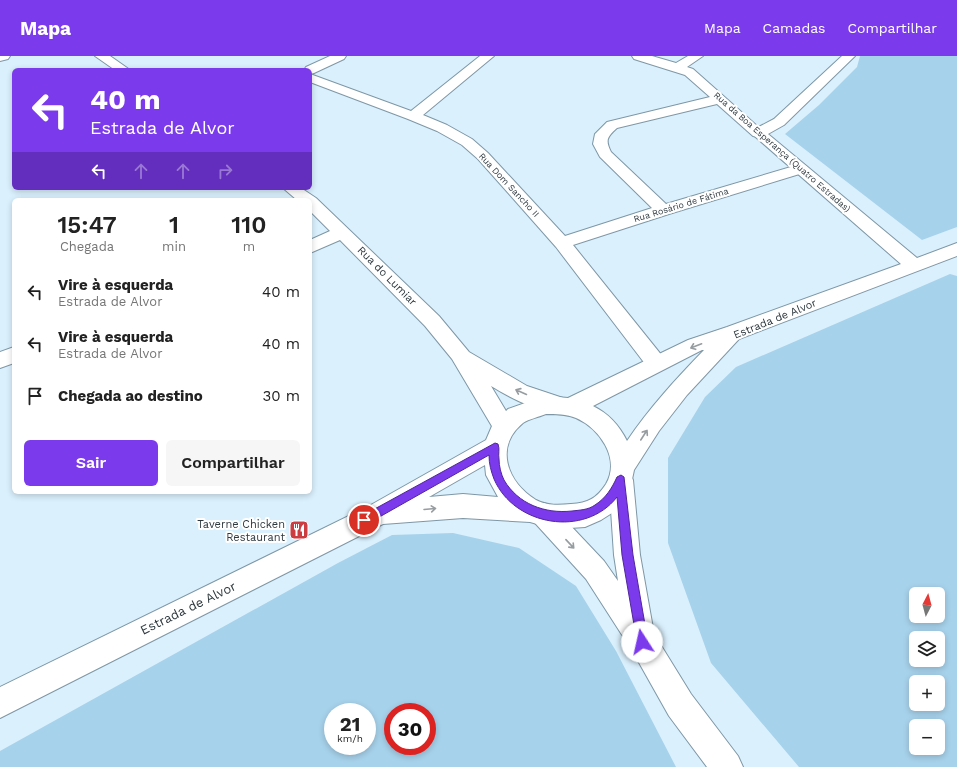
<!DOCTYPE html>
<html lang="pt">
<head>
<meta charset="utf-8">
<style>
  :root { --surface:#fff; --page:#f6f6f6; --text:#222; --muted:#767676; --accent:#7c3aed }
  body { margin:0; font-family:"Work Sans",sans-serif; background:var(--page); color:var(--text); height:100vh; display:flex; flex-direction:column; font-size:15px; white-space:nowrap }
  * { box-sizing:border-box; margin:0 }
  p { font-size:13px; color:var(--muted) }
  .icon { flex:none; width:22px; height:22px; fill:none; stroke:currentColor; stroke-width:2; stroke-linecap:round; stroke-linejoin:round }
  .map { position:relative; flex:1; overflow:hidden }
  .drawer { position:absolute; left:12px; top:142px; width:300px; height:296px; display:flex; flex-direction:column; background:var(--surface); border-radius:6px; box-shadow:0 2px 6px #0003 }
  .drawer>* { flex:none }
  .top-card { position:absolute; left:12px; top:12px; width:300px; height:122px; border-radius:6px; box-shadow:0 2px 6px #0003; background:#7c3aed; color:#fff; overflow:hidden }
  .needle { width:26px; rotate:6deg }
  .fabs { position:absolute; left:909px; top:531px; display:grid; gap:8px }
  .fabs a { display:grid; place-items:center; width:36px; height:36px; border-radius:6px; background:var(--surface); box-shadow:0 2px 6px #0003; font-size:20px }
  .speed { position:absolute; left:324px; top:647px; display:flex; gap:8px; font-size:20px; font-weight:700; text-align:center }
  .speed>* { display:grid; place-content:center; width:52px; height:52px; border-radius:50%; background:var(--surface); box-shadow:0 2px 6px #0003; line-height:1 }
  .speed small { font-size:10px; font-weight:400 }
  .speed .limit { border:6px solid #d22; background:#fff; color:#111 }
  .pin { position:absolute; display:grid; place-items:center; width:34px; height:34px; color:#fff; margin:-17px; border:2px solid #fff; border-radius:50%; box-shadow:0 1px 4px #0007 }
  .me { position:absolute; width:44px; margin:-22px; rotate:350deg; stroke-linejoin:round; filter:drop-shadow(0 0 3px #0008) }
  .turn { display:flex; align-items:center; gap:14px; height:84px; padding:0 12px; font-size:18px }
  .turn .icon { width:52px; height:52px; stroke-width:2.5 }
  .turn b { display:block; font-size:28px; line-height:34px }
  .lanes { display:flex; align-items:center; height:38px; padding:0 12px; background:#0003; justify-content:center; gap:20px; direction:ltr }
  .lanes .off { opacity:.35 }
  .eta { display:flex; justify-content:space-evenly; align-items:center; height:68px; text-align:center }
  .eta b { font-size:24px; font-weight:600; line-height:28px }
  .button { display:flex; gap:8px; margin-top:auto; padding:8px 12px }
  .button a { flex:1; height:46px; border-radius:6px; background:var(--accent); color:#fff; font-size:16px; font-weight:600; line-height:46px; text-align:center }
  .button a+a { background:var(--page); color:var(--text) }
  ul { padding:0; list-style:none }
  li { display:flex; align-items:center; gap:12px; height:52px; padding:0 12px }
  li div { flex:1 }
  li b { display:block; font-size:15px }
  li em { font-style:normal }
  header { display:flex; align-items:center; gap:24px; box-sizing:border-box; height:56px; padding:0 20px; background:var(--accent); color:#fff }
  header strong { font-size:19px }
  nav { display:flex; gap:22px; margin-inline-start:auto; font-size:14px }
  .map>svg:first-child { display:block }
  .green { fill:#a7d2eb; fill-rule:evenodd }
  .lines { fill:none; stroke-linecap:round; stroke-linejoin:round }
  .minor-casing { stroke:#7e97a6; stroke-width:2 }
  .tertiary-casing { stroke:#7e97a6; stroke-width:2 }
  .minor { fill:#fff; fill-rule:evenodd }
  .tertiary { fill:#fff; fill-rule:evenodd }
  .oneway { stroke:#969c9f }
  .route { fill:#7c3aed; stroke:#51269a }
  .labels { text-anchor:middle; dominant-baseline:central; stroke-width:4; stroke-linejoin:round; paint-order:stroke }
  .far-street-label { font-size:9px; fill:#2e393f; stroke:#fff }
  .street-label { font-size:11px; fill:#2e393f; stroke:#fff }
  .poi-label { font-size:11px; fill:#2e393f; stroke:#fff; text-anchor:end }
  .near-street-label { font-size:13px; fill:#2e393f; stroke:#fff }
</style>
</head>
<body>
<header>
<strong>Mapa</strong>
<nav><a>Mapa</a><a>Camadas</a><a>Compartilhar</a></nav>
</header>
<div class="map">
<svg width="957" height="711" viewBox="0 0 957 711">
  <rect width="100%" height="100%" fill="#daf0fd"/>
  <!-- green -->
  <path class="green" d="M 860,0 L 957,0 L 957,171 L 922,184 L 785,78 L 819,49 L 857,11 Z
    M 950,218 L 957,220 L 957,711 L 799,711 L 711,607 L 668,487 L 668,402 L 705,341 L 736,311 ZM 916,538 L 938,538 L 938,560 L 916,560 ZM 916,582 L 938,582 L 938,604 L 916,604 ZM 916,626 L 938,626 L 938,648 L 916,648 ZM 916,670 L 938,670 L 938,692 L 916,692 Z
    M 453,477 L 519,492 L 576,530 L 616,595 L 676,711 L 0,711 L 0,695 L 338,507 L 392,479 ZM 333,656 L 367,656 L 367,690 L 333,690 ZM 393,656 L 427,656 L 427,690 L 393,690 Z"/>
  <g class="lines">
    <!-- minor casing -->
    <g class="minor-casing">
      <path id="minor" d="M 0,0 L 10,0 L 8,3 L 0,5 Z
        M 95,0 L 110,0 L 130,14 L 115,14 Z
        M 330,0 L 346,0 L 344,3 L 314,17 L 310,18 L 310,14 L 304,14 L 306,11 Z
        M 480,0 L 494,0 L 423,59 L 447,69 L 472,83 L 488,97 L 565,180 L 652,152 L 600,101 L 593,88 L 595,78 L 607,66 L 710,41 L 685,19 L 634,3 L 632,0 L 652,0 L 676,7 L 688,0 L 703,0 L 687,11 L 693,13 L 765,77 L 763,80 L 758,81 L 753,80 L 717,48 L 617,72 C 607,81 605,84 611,96 L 666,148 L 801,108 L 806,110 L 809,113 L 806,116 L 669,158 L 573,189 L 663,301 L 666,307 L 663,313 L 656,315 L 649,313 L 556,191 L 478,103 L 462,89 L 437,75 L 408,63 L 310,26 L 310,18 L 411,55 Z
        M 283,132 L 301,132 L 316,142 L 439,260 L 469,296 L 527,330 L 566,343 L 569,349 L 566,355 C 547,362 507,340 491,330 L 515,370 L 512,377 L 504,380 L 496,377 L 452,303 L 425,270 L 340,184 L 310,197 L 310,184 L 330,175 L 310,155 L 310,144 L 297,144 Z
        M 14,291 L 14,307 L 0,312 L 0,296 Z
        M 621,413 L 629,416 L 633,424 L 640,499 L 654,578 L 691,638 L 738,700 L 743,711 L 707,711 L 669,660 L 633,596 L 586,523 L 535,467 L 532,459 L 535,451 L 544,447 L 553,451 L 604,505 L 618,525 L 614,499 L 609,424 L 613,416 Z"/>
    </g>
    <!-- tertiary casing -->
    <g class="tertiary-casing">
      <path id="tertiary" d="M 842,0 L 855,0 L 784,69 L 768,78 L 917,202 L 957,187 L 957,200 L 739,283 L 687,339 L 659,375 L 634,414 L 631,428 L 621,448 L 612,457 L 601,464 L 585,471 L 555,473 L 530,466 L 463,462 L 383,468 L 0,662 L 0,631 L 369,450 L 486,384 L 492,370 L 508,353 L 545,340 L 568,342 L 688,284 L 727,271 L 901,208 L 751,77 L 753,74 L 774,63 ZM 702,294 L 704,294 C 676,323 650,351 627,385 C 619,369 609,358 593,350 ZM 546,358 C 555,358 567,358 576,362 C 599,372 621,402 606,428 C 597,442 588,447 571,448 C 560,449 547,450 536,444 C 507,426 494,391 523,367 C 529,363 539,361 546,358 ZM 485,409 L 486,419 L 498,441 L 463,438 L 429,441 Z"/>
    </g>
    <!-- minor -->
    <use href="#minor" class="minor"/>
    <!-- tertiary -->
    <use href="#tertiary" class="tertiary"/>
  </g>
  <!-- one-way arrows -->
  <defs><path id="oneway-shaft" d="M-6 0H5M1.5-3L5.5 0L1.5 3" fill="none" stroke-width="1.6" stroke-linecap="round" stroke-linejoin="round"/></defs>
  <g class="oneway">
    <use href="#oneway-shaft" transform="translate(696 290) rotate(159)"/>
    <use href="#oneway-shaft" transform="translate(521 336) rotate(-156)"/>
    <use href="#oneway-shaft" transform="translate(644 379) rotate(-57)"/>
    <use href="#oneway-shaft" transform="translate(430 453) rotate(-5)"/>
    <use href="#oneway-shaft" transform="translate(570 488) rotate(47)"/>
  </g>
  <!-- route -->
  <path class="route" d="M 495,387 L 498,388 C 500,393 498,398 499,403 C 499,410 501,418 504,424 C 518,448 545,458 572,455 C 580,454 588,454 595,449 C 606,442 612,432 617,421 L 621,419 L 624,421 L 633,499 L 648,586 L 647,590 L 642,592 L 638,590 L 637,586 L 622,499 L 617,441 C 585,482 514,470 494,423 C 491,415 489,408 489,399 L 367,468 L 364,469 L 360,468 L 358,464 L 360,461 Z"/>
  <!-- icons -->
  <defs>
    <g id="restaurant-square" transform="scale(1)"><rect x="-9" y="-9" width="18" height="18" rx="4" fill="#cc3d41" stroke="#fff"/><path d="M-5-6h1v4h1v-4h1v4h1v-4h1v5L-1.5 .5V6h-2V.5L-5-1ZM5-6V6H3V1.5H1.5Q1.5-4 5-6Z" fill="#fff"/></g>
  </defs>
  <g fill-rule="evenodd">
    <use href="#restaurant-square" x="299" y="474"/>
  </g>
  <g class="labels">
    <!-- far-street labels -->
    <g class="far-street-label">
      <text transform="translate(782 96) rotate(41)">Rua da Boa Esperança (Quatro Estradas)</text>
      <text transform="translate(509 129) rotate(47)">Rua Dom Sancho II</text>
      <text transform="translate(681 149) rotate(-17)">Rua Rosário de Fátima</text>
    </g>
    <!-- street labels -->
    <g class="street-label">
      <text transform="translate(387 220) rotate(45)">Rua do Lumiar</text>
      <text transform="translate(775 263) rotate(-22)">Estrada de Alvor</text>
    </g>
    <!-- poi labels -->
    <g class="poi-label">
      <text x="285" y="468">Taverne Chicken<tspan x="285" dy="13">Restaurant</tspan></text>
    </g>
    <!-- near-street labels -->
    <g class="near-street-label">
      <text transform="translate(188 552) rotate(-26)">Estrada de Alvor</text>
    </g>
  </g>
</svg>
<div class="fabs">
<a><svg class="needle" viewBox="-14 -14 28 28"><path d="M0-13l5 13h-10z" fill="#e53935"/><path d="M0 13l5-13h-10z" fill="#767676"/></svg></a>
<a><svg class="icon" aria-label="layers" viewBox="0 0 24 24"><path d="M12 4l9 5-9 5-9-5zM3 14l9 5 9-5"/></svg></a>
<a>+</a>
<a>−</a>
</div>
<div class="speed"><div>21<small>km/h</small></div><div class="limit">30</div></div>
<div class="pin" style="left:364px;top:464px;background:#d93025"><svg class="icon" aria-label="arrive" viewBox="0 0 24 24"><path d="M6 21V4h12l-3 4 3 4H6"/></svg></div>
<svg class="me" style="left:642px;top:586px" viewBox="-20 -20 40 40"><circle r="19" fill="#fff"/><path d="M0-13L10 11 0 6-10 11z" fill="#7c3aed"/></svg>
<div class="top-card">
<div class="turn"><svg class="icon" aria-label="left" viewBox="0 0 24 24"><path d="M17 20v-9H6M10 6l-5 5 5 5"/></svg><div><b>40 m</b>Estrada de Alvor</div></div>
<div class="lanes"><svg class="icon" aria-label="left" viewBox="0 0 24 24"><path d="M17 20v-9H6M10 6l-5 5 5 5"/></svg><svg class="icon off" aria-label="ahead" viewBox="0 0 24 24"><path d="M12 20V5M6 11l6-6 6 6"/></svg><svg class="icon off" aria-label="ahead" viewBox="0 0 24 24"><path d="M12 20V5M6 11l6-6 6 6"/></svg><svg class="icon off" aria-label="right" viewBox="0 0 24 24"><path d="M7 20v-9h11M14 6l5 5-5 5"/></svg></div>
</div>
<section class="drawer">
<div class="eta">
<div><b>15:47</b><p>Chegada</p></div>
<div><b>1</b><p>min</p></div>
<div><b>110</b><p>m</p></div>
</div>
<ul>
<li><svg class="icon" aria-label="left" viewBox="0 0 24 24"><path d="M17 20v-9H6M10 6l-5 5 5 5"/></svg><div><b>Vire à esquerda</b><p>Estrada de Alvor</p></div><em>40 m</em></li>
<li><svg class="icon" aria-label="left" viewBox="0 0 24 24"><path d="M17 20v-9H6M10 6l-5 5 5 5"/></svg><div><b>Vire à esquerda</b><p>Estrada de Alvor</p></div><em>40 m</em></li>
<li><svg class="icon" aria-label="arrive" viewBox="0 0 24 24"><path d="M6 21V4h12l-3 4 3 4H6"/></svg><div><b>Chegada ao destino</b></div><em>30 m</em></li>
</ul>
<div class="button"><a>Sair</a><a>Compartilhar</a></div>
</section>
</div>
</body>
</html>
